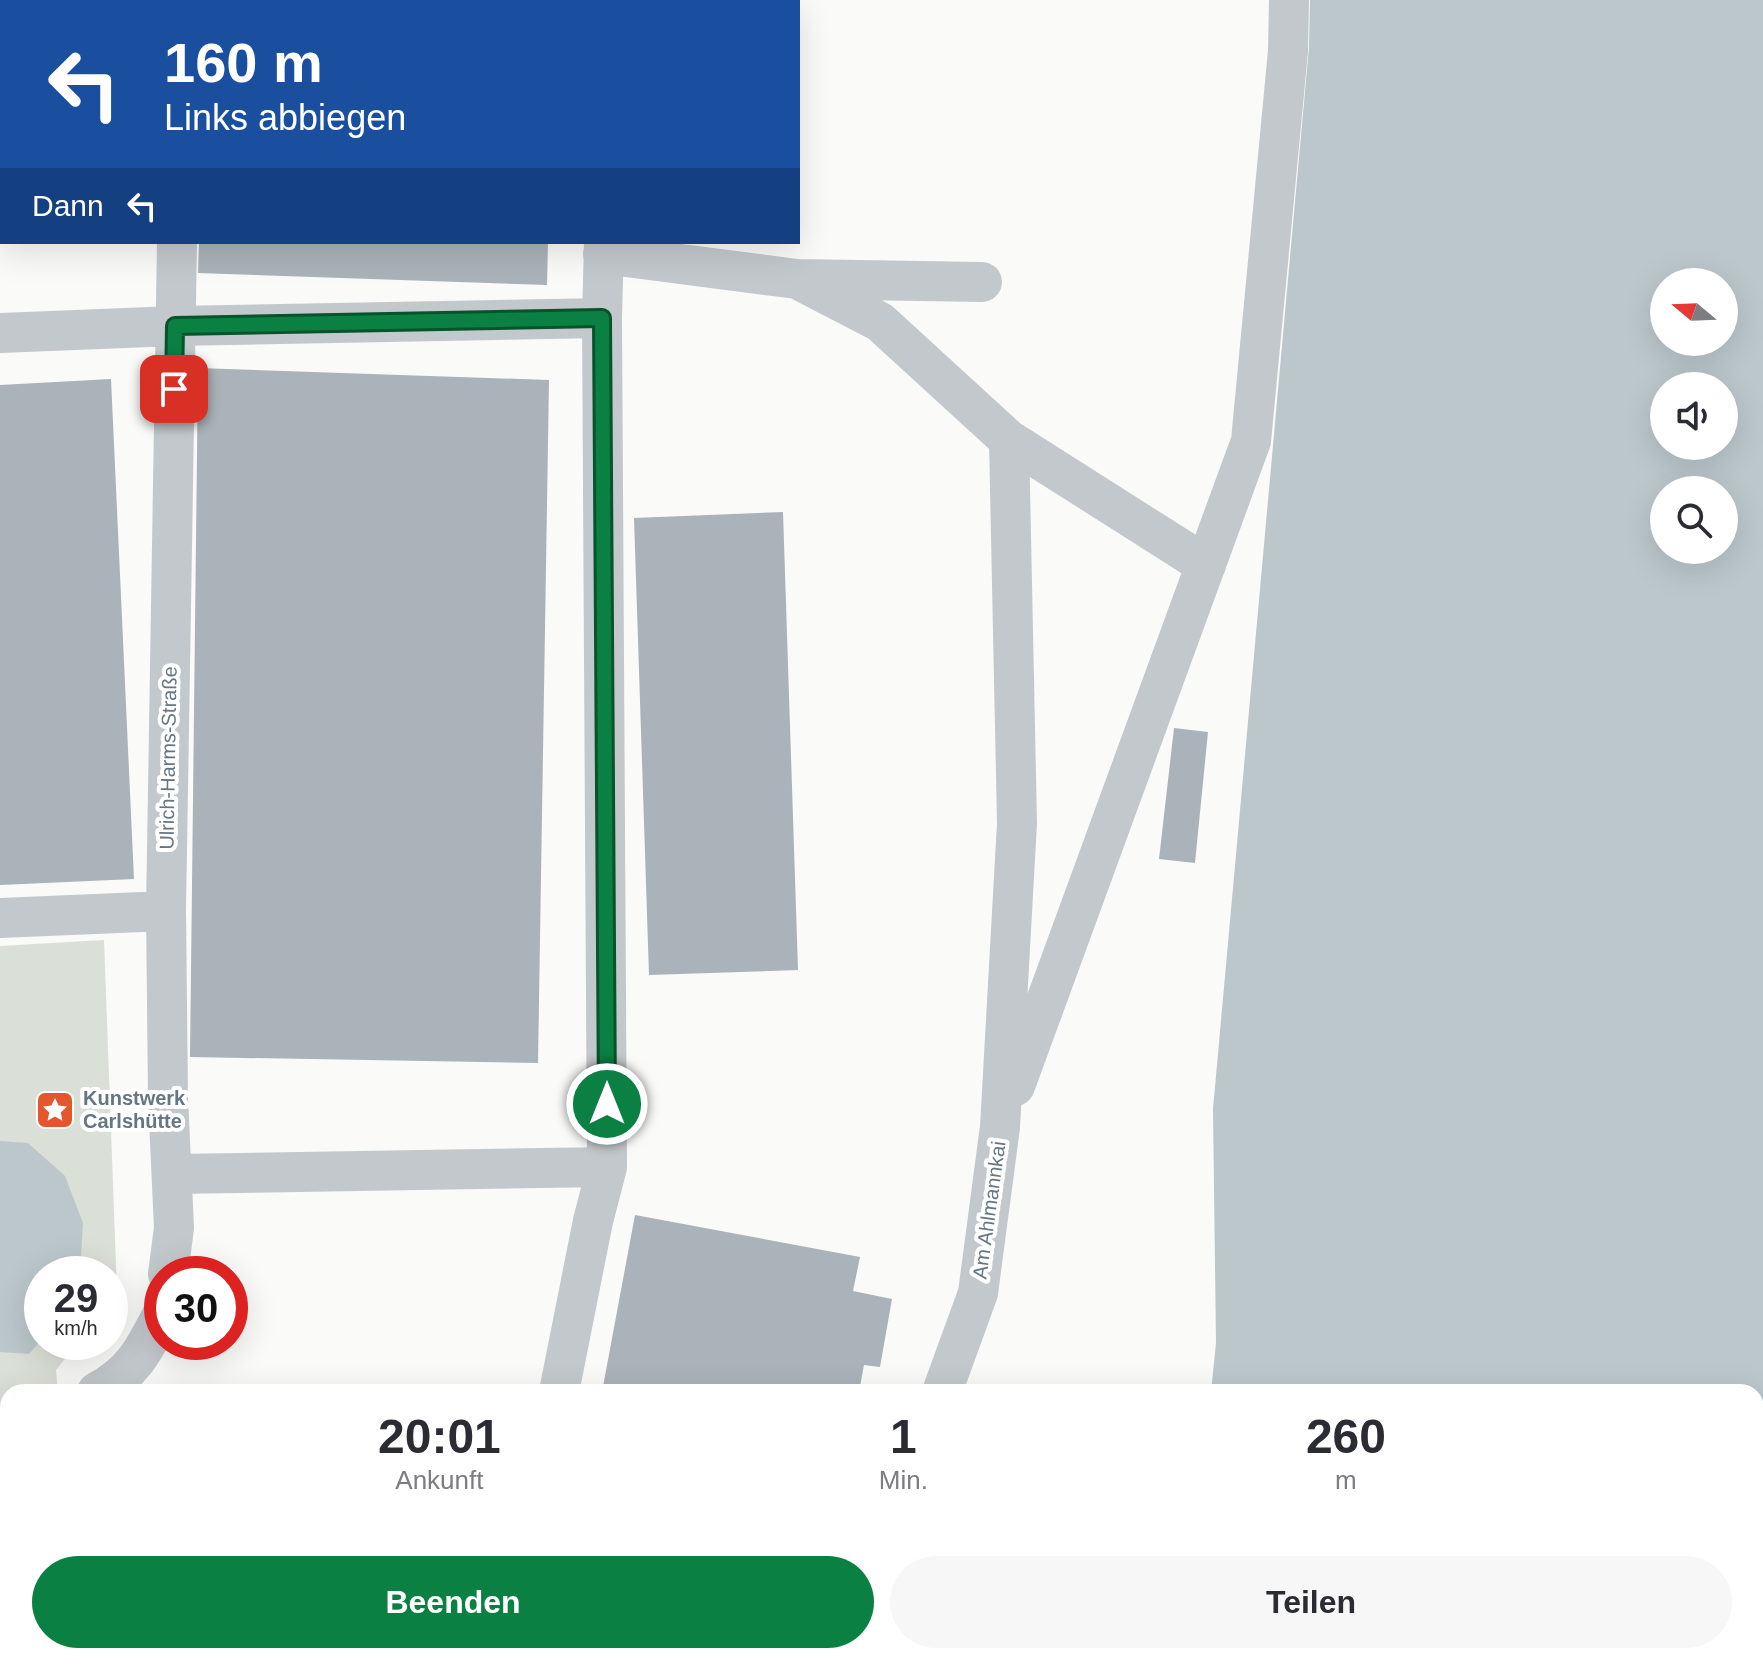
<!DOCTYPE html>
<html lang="de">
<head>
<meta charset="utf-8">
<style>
  :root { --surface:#fff; --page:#f7f7f7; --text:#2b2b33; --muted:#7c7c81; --accent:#0b8043 }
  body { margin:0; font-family:Helvetica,sans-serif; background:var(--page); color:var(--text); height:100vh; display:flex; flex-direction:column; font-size:30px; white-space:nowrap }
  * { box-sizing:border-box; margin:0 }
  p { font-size:26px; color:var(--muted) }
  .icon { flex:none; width:44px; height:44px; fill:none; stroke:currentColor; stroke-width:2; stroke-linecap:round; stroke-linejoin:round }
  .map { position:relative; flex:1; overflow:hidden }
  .panel { position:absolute; left:0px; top:1384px; width:1764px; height:280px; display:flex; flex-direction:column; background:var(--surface); border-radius:24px 24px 0 0; box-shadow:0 8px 32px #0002 }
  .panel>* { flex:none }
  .guide { position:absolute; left:0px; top:0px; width:800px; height:244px; box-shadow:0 8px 32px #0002; background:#1a4fa0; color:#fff; overflow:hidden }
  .needle { width:52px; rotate:289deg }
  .buttons { position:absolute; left:1650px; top:268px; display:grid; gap:16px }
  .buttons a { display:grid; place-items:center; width:88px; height:88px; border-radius:50%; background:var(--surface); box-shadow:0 8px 32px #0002; font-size:40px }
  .speed { position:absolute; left:24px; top:1256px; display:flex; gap:16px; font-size:40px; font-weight:700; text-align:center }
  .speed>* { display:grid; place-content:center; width:104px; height:104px; border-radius:50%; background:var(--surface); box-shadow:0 8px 32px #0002; line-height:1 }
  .speed small { font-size:20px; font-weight:400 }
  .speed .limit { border:12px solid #d22; background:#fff; color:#111 }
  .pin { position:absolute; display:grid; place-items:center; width:68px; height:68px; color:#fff; margin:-34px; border-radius:16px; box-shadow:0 4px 12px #0006 }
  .me { position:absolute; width:88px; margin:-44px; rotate:0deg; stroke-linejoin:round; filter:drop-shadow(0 0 6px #0008) }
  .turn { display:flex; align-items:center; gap:28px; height:168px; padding:0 32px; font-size:36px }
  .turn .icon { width:104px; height:104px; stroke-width:2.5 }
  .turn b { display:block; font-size:56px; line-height:68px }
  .then { display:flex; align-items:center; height:76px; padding:0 32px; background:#0003; gap:16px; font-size:30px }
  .eta { display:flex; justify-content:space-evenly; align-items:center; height:136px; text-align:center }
  .eta b { font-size:48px; font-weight:600; line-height:56px }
  .action { display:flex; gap:16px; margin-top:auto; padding:16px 32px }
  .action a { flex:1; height:92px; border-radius:48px; background:var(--accent); color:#fff; font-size:32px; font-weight:600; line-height:92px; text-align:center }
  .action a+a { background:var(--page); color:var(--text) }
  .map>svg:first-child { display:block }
  .green { fill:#dadfd7 }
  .water { fill:#bbc7cb; fill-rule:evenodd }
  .building { fill:#aab3b9 }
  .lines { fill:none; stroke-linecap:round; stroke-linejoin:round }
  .minor { stroke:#c3c8cc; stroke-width:40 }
  .route-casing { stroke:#07532c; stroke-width:20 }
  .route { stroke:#0b8043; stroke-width:14 }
  .labels { text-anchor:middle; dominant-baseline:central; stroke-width:8; stroke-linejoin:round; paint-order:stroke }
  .street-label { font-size:20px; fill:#657683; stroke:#fff }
  .poi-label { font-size:20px; font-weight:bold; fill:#657683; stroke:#fff; text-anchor:start }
</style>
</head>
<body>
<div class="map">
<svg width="1763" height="1664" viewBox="0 0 1763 1664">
  <rect width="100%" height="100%" fill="#fafaf8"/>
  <!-- green -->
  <path class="green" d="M 104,940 L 117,1293 L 110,1301 L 110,1274 L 42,1274 L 42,1342 L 78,1342 L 56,1370 L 58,1392 L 8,1392 L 8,1465 L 0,1463 L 0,946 Z"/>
  <!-- water -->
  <path class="water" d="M 1310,0 L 1763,0 L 1763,1664 L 1102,1664 L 1107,1656 L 1756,1656 L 1756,1392 L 1211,1392 L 1216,1343 L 1213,1109 L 1309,47 ZM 1664,282 L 1724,282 L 1724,342 L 1664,342 ZM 1664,386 L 1724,386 L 1724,446 L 1664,446 ZM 1664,490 L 1724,490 L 1724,550 L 1664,550 Z
    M 0,1141 L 28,1143 L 65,1176 L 83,1223 L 80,1274 L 42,1274 L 42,1339 L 29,1354 L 0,1352 Z"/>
  <!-- building -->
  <path class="building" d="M 199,242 L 548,242 L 547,285 L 198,273 Z
    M 198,368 L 549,380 L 538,1063 L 190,1057 Z
    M 111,379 L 134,879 L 0,885 L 0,385 Z
    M 783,512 L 798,970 L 649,975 L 634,518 Z
    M 1174,728 L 1208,732 L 1195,863 L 1159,859 Z
    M 635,1215 L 860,1257 L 853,1291 L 892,1299 L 880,1367 L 864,1365 L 859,1392 L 602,1392 Z
    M 160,1656 L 266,1656 L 263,1664 L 156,1664 Z
    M 691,1656 L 775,1656 L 771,1664 L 713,1664 Z"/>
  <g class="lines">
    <!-- minor -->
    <path class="minor" d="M 181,2 L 181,0
      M 608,2 L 608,0
      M 603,254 L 797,279 L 982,282
      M 797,279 L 880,322 L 1009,440 L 1017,823 L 1000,1127 L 978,1293 L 942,1392
      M 0,333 L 175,326 L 602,318
      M 1009,440 L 1206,565
      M 0,918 L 166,911
      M 1015,1086 L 1251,441 L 1288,51 L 1289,0
      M 172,1174 L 607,1167
      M 168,1274 L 174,1228 L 168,1098 L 166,911 L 177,242
      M 97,1392 C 133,1373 144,1350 162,1315
      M 559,1392 L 593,1221 L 607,1167 L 602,318 L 604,242
      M 0,1444 L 8,1440
      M 603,1656 L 629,1664
      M 813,1664 L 817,1656"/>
  </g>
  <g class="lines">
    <!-- route casing -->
    <g class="route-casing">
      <path id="route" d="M 174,389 L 175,326 L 602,318 L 607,1104"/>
    </g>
    <!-- route -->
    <use href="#route" class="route"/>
  </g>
  <!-- icons -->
  <defs>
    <g id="sight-square" transform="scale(2)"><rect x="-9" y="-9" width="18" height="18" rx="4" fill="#e4572e" stroke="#fff"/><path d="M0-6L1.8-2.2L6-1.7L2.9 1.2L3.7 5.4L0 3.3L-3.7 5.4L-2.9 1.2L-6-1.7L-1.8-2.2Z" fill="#fff"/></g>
  </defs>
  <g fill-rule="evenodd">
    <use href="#sight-square" x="55" y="1110"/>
  </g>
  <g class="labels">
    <!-- street labels -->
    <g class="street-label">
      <text transform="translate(168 758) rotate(-89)">Ulrich-Harms-Straße</text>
      <text transform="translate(989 1210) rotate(-82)">Am Ahlmannkai</text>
    </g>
    <!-- poi labels -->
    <g class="poi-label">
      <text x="83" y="1098">Kunstwerk<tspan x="83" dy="23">Carlshütte</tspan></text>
    </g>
  </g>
</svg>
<div class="buttons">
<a><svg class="needle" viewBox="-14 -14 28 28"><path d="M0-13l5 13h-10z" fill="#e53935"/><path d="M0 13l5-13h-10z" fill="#7c7c81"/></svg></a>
<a><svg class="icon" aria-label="sound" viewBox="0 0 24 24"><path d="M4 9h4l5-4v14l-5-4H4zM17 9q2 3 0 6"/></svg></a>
<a><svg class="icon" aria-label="search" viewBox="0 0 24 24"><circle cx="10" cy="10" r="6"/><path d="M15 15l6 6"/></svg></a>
</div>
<div class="speed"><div>29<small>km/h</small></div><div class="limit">30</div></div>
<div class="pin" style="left:174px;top:389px;background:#d93025"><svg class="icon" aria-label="arrive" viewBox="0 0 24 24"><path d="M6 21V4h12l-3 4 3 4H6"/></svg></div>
<svg class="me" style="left:607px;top:1104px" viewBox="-20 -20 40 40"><circle r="17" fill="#0b8043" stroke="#fff" stroke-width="3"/><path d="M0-11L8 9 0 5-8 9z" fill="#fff"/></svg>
<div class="guide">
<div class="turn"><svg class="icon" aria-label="left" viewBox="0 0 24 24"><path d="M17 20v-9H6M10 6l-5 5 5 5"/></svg><div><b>160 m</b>Links abbiegen</div></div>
<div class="then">Dann<svg class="icon" aria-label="left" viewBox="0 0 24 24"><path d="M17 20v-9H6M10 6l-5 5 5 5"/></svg></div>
</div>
<section class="panel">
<div class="eta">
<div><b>20:01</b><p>Ankunft</p></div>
<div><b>1</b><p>Min.</p></div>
<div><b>260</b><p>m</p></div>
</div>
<div class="action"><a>Beenden</a><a>Teilen</a></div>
</section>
</div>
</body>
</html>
